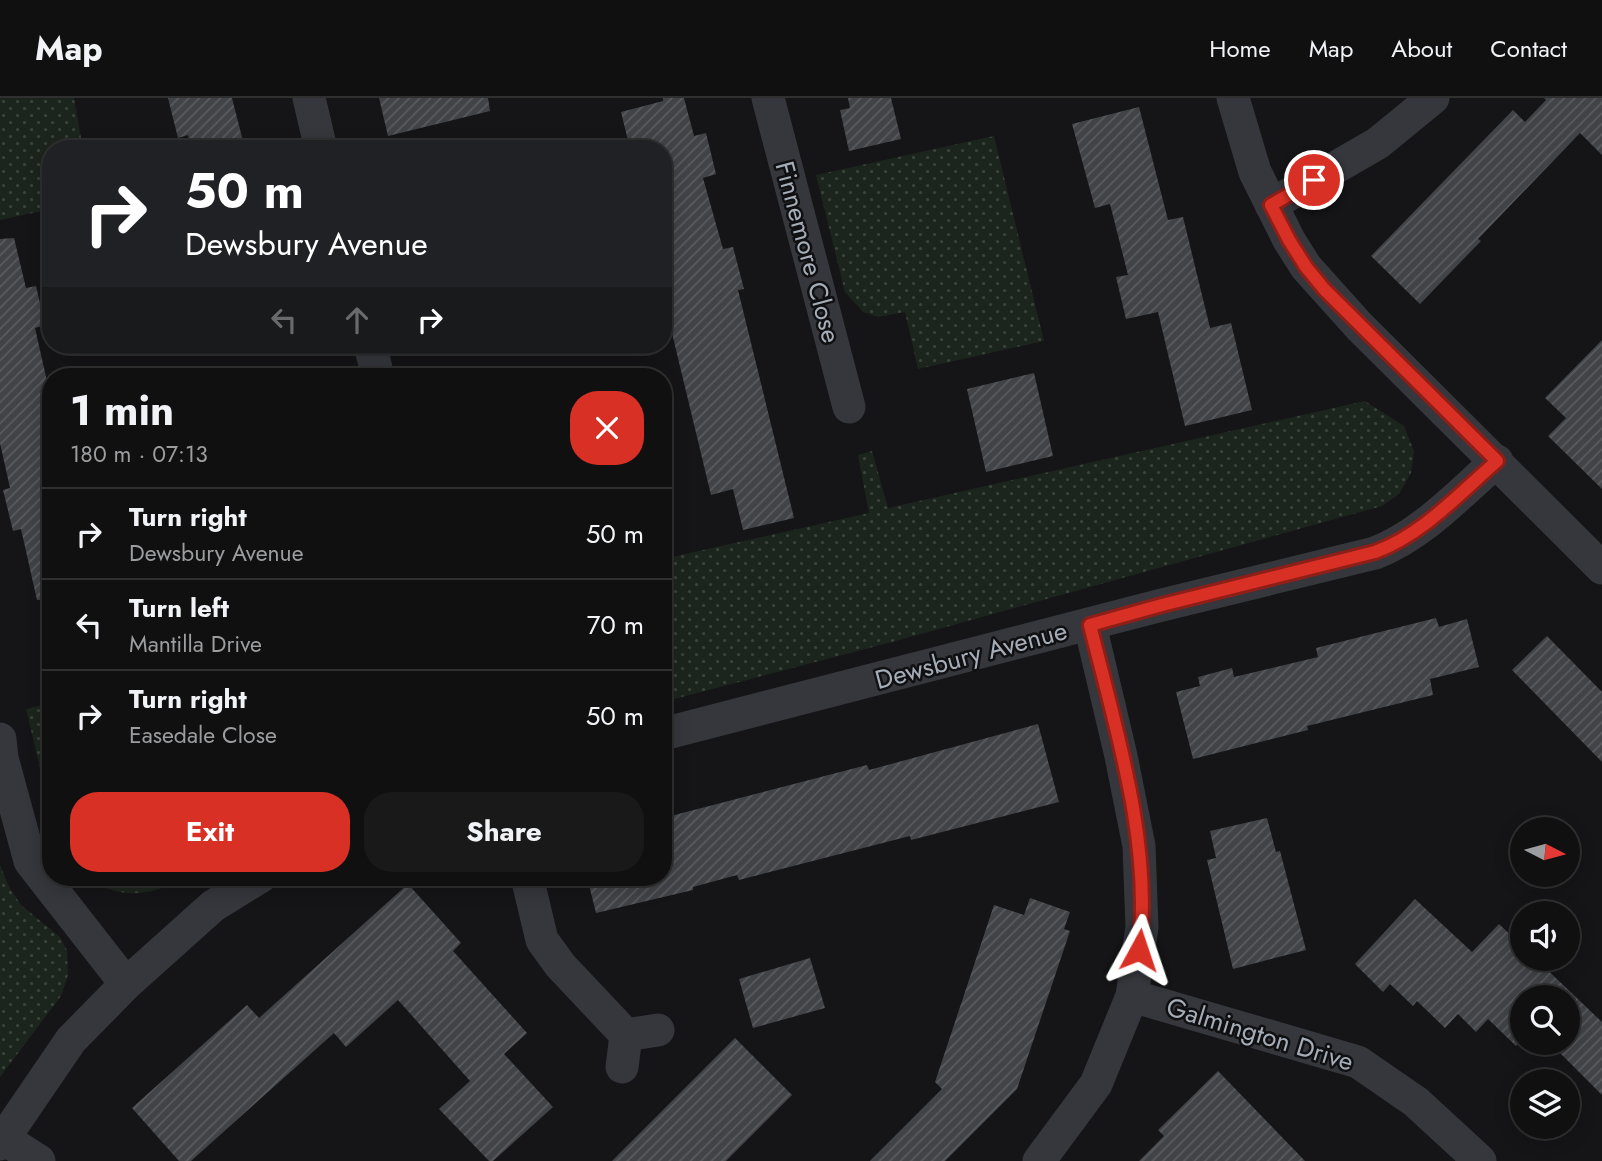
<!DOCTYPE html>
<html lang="en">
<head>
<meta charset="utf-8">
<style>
  :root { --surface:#101011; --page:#19191a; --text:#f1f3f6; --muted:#9c9d9f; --line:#303031; --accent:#d93025 }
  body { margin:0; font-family:Jost,sans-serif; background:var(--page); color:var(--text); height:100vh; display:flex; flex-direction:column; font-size:26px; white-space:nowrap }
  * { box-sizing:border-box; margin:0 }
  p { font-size:23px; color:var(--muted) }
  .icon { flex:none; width:38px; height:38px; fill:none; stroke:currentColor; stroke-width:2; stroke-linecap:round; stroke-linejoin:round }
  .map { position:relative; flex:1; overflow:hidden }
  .sheet { position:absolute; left:42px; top:270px; width:630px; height:518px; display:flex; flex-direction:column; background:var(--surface); border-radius:28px; box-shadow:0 4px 18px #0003,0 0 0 2px var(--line) }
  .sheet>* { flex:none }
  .banner { position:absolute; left:42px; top:42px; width:630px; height:214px; border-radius:28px; box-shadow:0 4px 18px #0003,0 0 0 2px var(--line); background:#202124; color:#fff; overflow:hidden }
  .needle { width:46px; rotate:96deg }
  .controls { position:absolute; left:1510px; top:719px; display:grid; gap:14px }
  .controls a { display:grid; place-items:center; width:70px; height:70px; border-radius:50%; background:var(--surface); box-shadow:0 4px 18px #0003,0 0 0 2px var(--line); font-size:35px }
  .pin { position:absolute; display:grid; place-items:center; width:60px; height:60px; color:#fff; margin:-30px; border:4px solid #fff; border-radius:50%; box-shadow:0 2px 7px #0007 }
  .me { position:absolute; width:77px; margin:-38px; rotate:5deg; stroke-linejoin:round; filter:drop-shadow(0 0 5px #0008) }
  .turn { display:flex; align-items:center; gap:24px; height:147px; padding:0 28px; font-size:32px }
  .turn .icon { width:91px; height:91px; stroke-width:2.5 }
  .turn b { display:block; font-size:49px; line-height:60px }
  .lanes { display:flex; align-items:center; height:66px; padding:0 28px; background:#0003; justify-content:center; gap:35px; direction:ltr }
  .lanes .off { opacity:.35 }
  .round { display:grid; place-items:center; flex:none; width:74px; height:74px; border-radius:28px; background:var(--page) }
  .head { display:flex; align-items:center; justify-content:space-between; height:119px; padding:0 28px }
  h1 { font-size:42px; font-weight:700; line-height:52px }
  .button { display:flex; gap:14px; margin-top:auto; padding:14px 28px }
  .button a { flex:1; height:80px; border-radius:28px; background:var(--accent); color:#fff; font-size:28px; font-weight:700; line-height:80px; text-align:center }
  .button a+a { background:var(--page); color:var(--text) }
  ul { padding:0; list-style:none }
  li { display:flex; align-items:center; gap:21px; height:91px; padding:0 28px; border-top:2px solid var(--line) }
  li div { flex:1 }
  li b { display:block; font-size:26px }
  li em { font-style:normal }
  header { display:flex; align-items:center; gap:42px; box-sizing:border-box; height:98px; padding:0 35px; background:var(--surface); border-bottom:2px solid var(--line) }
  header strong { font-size:33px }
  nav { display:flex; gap:38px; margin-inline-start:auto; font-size:24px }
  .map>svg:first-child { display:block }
  .green { fill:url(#green-dots) }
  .building { fill:url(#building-hatch) }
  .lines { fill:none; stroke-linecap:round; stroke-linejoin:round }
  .street { stroke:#35373c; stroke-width:33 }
  .route-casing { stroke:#8d1f18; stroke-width:18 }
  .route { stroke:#d93025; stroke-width:12 }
  .labels { text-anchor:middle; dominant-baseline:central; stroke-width:5; stroke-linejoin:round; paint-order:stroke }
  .street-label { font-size:26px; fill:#a5adb8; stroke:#101012 }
</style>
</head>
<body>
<header>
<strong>Map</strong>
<nav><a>Home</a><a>Map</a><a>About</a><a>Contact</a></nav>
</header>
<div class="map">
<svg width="1602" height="1063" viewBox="0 0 1602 1063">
  <defs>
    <pattern id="green-dots" width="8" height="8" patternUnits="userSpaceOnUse" patternTransform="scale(1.75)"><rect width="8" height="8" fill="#1c251d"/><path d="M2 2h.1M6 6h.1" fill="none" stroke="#3a423c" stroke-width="1.8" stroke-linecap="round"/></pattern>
    <pattern id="building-hatch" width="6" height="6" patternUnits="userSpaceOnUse" patternTransform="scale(1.75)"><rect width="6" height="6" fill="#414347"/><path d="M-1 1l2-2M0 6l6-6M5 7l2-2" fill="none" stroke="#595b5f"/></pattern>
  </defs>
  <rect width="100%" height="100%" fill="#151517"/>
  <!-- green -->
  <path class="green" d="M 0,0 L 74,0 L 83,51 L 51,51 L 51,111 L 0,122 Z
    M 994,38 L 1044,243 L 918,271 L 905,214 L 878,219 L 863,214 L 845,194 L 816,77 Z
    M 1365,303 L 1404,328 L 1414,353 L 1411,375 L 1399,396 L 1382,408 L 892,544 L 663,604 L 663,461 L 869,415 L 858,357 L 872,353 L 888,410 Z
    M 51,605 L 51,716 L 26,611 Z
    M 0,767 L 9,789 L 21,807 L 61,840 L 67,853 L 68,877 L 61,898 L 0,979 Z
    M 84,779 L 188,779 C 150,798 122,803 84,779 Z"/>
  <!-- building -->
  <path class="building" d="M 168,0 L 232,0 L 245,51 L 191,51 L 188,37 L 178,40 Z
    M 379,0 L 488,0 L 490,13 L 388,38 Z
    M 663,0 L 684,0 L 694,38 L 706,35 L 716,76 L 703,80 L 723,151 L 733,149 L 744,191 L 738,192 L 794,420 L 743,432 L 733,391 L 711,397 L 663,198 L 663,51 L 630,51 L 621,14 L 663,3 Z
    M 848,0 L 891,0 L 901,41 L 849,53 L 840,12 L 850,10 Z
    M 1544,0 L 1602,0 L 1602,57 L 1580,35 L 1478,141 L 1481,143 L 1420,206 L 1371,158 L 1513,12 L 1525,24 L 1546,2 Z
    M 1139,9 L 1168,122 L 1183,119 L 1210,230 L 1231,225 L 1252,312 L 1185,328 L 1158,214 L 1126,221 L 1116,179 L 1128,177 L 1110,106 L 1095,110 L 1072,26 Z
    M 14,140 L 26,190 L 36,188 L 45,227 L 35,230 L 51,301 L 51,501 L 37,502 L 21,431 L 13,433 L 3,392 L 10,390 L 0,345 L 0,141 Z
    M 1602,242 L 1602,391 L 1548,338 L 1566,320 L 1545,300 Z
    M 1034,275 L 1053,358 L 986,374 L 967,291 Z
    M 1436,520 L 1439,529 L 1467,521 L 1479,569 L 1430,581 L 1433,597 L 1307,628 L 1308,632 L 1193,661 L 1176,594 L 1200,588 L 1198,579 L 1232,570 L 1234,579 L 1318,559 L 1316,550 Z
    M 1547,538 L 1602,594 L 1602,664 L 1512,572 Z
    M 1038,626 L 1059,704 L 911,742 L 910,738 L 739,782 L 737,777 L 693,789 L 693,792 L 596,815 L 587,779 L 663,779 L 663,720 L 867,667 L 869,672 Z
    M 1267,720 L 1276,754 L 1280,753 L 1306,852 L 1233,871 L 1207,762 L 1216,760 L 1210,733 Z
    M 408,786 L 461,845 L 453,853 L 527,935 L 504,956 L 553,1009 L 493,1063 L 489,1063 L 439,1011 L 470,983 L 398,902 L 346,949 L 334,935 L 191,1063 L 179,1063 L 132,1010 L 247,907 L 259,920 Z
    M 1030,800 L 1070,814 L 1064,831 L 1070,833 L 1017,991 L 945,1063 L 870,1063 L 942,991 L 935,984 L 994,807 L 1024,817 Z
    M 1415,801 L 1472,854 L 1499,826 L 1522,848 L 1522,861 L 1536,861 L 1602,924 L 1602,997 L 1550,945 L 1568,945 L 1568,900 L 1522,900 L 1522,942 L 1516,948 L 1488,921 L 1476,934 L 1458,916 L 1445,930 L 1417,903 L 1413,908 L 1390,886 L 1383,894 L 1355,866 Z
    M 810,860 L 825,910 L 753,930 L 739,881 Z
    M 735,940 L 792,997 L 726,1063 L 612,1063 Z
    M 1218,973 L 1305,1063 L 1139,1063 L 1164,1038 L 1158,1032 Z"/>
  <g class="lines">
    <!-- street -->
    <path class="street" d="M 309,0 L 321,51
      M 768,0 L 849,309
      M 1233,0 L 1255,74 L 1289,142 L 1306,169 L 1359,228 L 1602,470
      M 1271,107 L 1378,45 L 1433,0
      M 370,247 L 378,278
      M 663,636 L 1162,507 L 1375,455 C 1422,437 1459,396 1497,363
      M 0,641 L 2,660 L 30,763 L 126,886
      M 527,779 L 542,842 L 560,867 L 626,937
      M 1132,898 L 1358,964 L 1416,1004 L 1480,1063
      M 622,969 L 626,937 L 658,932
      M 3,1040 L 39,1063
      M 0,1046 L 71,942 L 126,886 L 213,808 L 260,779
      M 1039,1063 L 1096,986 L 1132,898 L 1142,829 L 1139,748 L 1121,658 L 1090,527"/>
  </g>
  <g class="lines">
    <!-- route casing -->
    <g class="route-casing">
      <path id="route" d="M 1139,852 C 1153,748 1115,628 1090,527 L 1162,507 L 1375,454 C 1422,437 1459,396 1497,363 L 1324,191 L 1306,169 L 1289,142 L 1271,107 L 1314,82"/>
    </g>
    <!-- route -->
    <use href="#route" class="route"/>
  </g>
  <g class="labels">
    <!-- street labels -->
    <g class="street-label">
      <text transform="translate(808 154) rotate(75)">Finnemore Close</text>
      <text transform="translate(971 557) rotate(-15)">Dewsbury Avenue</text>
      <text transform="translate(1260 936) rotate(17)">Galmington Drive</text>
    </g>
  </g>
</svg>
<div class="controls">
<a><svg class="needle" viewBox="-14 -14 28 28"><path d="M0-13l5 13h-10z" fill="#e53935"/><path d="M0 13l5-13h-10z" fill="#9c9d9f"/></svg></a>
<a><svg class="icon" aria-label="sound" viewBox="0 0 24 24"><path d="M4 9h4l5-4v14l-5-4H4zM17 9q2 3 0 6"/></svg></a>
<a><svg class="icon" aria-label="search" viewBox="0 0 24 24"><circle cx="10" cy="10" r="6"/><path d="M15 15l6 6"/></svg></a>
<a><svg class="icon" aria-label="layers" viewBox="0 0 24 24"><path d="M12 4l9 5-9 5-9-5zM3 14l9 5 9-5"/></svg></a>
</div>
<div class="pin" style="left:1314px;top:82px;background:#d93025"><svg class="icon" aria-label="arrive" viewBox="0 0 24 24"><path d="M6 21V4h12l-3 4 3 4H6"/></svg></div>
<svg class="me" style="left:1139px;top:852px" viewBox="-20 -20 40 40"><path d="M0-17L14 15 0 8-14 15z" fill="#d93025" stroke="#fff" stroke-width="4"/></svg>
<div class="banner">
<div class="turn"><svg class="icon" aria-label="right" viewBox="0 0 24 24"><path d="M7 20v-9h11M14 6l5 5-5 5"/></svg><div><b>50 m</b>Dewsbury Avenue</div></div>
<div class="lanes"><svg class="icon off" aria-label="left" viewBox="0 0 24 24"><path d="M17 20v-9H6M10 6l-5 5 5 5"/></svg><svg class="icon off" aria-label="ahead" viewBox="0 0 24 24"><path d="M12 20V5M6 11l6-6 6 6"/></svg><svg class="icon" aria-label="right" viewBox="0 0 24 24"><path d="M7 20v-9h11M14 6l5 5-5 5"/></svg></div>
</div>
<section class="sheet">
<div class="head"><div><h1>1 min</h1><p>180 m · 07:13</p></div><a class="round" style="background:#d93025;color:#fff"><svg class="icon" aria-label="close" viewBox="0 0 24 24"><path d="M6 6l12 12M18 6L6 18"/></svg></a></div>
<ul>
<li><svg class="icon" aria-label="right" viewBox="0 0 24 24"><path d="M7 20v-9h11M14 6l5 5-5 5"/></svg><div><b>Turn right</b><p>Dewsbury Avenue</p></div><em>50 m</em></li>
<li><svg class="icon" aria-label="left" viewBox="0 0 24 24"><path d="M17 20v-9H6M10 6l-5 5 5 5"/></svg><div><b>Turn left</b><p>Mantilla Drive</p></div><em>70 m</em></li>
<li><svg class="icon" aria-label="right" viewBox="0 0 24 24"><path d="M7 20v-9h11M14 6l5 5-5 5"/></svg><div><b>Turn right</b><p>Easedale Close</p></div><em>50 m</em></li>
</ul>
<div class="button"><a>Exit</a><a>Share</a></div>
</section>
</div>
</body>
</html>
